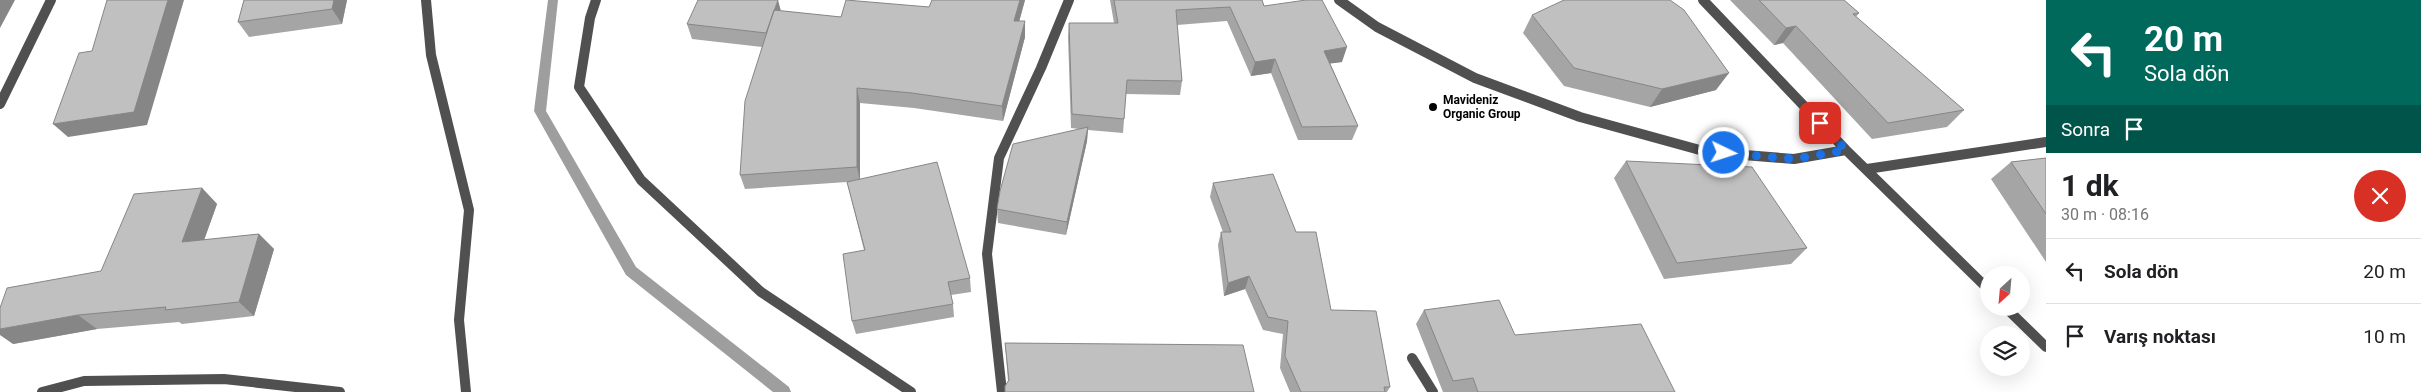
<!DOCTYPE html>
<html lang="tr">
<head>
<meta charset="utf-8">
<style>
  :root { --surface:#fff; --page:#f6f6f6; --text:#202124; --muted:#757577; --line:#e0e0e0 }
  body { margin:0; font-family:Roboto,sans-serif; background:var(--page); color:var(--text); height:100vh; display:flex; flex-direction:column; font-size:19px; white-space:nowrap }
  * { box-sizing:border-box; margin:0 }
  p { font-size:16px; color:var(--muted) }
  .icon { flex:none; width:28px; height:28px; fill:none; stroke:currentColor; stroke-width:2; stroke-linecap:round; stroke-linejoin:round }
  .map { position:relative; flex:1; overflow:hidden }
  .side { display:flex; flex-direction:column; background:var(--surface); width:375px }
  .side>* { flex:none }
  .guide { background:#00695c; color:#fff; overflow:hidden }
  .needle { width:32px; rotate:206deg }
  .tools { position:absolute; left:1980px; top:266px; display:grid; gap:10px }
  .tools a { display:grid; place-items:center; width:50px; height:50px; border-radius:50%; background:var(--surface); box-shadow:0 5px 20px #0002; font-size:25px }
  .pin { position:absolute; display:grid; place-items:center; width:42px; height:42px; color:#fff; margin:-21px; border-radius:10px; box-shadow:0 2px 8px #0006 }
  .me { position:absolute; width:55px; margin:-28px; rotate:94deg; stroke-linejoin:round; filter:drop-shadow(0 0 4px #0008) }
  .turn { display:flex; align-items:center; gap:18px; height:105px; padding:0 15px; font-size:22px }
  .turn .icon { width:65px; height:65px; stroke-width:2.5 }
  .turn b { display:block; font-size:35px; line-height:42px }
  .then { display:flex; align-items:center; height:48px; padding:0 15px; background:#0003; gap:10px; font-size:19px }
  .round { display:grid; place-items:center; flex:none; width:52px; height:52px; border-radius:26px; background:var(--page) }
  .headline { display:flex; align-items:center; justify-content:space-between; height:85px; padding:0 15px }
  h1 { font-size:30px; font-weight:700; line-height:38px }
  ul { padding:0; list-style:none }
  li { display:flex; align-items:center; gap:15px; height:65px; padding:0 15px; border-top:1px solid var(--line) }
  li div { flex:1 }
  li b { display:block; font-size:19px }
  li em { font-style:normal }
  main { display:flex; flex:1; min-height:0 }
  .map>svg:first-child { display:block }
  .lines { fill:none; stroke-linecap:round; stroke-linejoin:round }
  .stream { fill:#9e9e9e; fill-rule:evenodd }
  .minor { stroke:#505050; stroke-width:10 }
  .wall { fill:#a5a5a5 }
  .shaded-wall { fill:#868686 }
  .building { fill:#c0c0c0; stroke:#868686 }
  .route { stroke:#1a73e8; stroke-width:9; stroke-dasharray:0 16.2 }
  .poi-dot { fill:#000; stroke:#fff; stroke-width:2 }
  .labels { text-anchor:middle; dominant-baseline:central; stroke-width:5; stroke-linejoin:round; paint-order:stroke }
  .poi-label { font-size:12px; font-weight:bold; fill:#000; stroke:#fff; text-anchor:start }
</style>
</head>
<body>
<main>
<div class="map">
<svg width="2046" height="392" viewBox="0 0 2046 392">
  <rect width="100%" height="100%" fill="#fff"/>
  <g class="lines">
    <!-- stream -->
    <path class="stream" d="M 548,0 L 558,0 L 546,111 L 636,267 L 789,387 L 791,392 L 773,392 L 626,275 L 534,111 Z"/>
    <!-- minor -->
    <path class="minor" d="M 426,0 L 431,55 L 469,210 L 459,320 L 466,392
      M 596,0 L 590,18 L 579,87 L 641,180 L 761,292 L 911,392
      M 1339,0 L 1377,27 L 1475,78 L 1580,117 L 1707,152 L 1794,159 L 1846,150
      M 1703,0 L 1846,150 L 1989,290
      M 0,104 L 51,0
      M 1867,169 L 2046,142
      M 2006,308 L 2046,347
      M 1412,358 L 1433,392
      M 42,392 L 84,381 L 224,379 L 340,392
      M 1002,392 L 987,254 L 999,158 L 1041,68 L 1069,0"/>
  </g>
  <!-- wall -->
  <path class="wall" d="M 244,0 L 347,0 L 342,24 L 249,37 L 238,22 Z
    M 1025,0 L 1019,21 L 1025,21 L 1025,37 L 1003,121 L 914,108 L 860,103 L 860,179 L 970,278 L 971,292 L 951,295 L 953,304 L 954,317 L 856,334 L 852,321 L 864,250 L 847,182 L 745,189 L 740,175 L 762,47 L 692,39 L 687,24 L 781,11 L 841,17 L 929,7 Z
    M 1110,0 L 1262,0 L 1264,6 L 1342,62 L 1330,63 L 1358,126 L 1352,140 L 1298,140 L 1271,73 L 1251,76 L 1227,21 L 1177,25 L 1182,81 L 1180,95 L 1126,94 L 1123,133 L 1088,130 L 1087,141 L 1066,235 L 998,223 L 997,209 L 1079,129 L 1071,128 L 1068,37 L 1069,23 L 1114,23 Z
    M 1730,0 L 1844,0 L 1859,13 L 1856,17 L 1964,110 L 1947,127 L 1872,139 L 1783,43 L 1774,45 Z
    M 1532,15 L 1716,90 L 1650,107 L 1564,86 L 1523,33 Z
    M 2046,158 L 2046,262 L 1991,179 L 2011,162 Z
    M 1626,161 L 1807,248 L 1791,264 L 1664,279 L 1614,178 Z
    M 1213,183 L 1296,232 L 1331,310 L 1390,387 L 1387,392 L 1290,392 L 1280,368 L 1283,334 L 1263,330 L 1245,289 L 1224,296 L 1218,245 L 1221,232 L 1223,232 L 1210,197 Z
    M 202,188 L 217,204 L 204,240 L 259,234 L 274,249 L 254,316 L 182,324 L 179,322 L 97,329 L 13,344 Z
    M 1424,310 L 1515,335 L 1675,392 L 1443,392 L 1416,324 Z
    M 1005,343 L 1254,392 L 1008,381 Z"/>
  <!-- shaded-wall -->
  <path class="shaded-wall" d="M 0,0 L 15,0 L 0,28 Z
    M 168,0 L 184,0 L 147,125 L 68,137 L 53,124 Z
    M 334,0 L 347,0 L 342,24 L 332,9 Z
    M 778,0 L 782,15 L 770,48 L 766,33 Z
    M 1020,0 L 1025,0 L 1015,37 L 1014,21 Z
    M 1025,21 L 1025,37 L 1003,121 L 1002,106 Z
    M 1796,26 L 1783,43 L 1774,45 L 1786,28 Z
    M 1347,47 L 1342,62 L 1320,65 L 1324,51 Z
    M 1275,59 L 1271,73 L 1251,76 L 1255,62 Z
    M 1729,73 L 1716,90 L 1650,107 L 1662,89 Z
    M 857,88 L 860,103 L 860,182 L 857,167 Z
    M 1088,127 L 1087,141 L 1066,235 L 1067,222 Z
    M 202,188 L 217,204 L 198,257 L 182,242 Z
    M 259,234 L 274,249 L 254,316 L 239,302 Z
    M 1249,276 L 1245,289 L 1224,296 L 1228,283 Z
    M 78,315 L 97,329 L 13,344 L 0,335 L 0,329 Z"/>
  <!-- building -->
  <path class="building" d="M 107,0 L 168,0 L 134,112 L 53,124 L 79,53 L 92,51 Z
    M 244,0 L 334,0 L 332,9 L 238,22 Z
    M 698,0 L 778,0 L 766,33 L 687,24 Z
    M 846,0 L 929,7 L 932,0 L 1020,0 L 1014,21 L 1025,21 L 1002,106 L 912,93 L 857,88 L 857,167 L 740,175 L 745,101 L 774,10 L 841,17 Z
    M 1114,0 L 1262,0 L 1264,6 L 1306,0 L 1322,0 L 1347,47 L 1324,51 L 1358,126 L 1302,127 L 1275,59 L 1255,62 L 1230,7 L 1176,10 L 1182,81 L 1127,80 L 1124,119 L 1072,114 L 1069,23 L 1118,23 Z
    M 1564,0 L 1670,0 L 1684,10 L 1729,73 L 1662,89 L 1574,68 L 1532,15 Z
    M 1759,0 L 1844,0 L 1859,13 L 1853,14 L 1964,110 L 1888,123 L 1796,26 L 1786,28 Z
    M 1088,127 L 1067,222 L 997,209 L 1000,191 L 1013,144 Z
    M 2046,158 L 2046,214 L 2011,162 Z
    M 1626,161 L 1752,167 L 1807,248 L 1677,263 Z
    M 937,162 L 970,278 L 948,282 L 953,304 L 852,321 L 843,254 L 865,250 L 847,182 Z
    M 1273,174 L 1296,232 L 1316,232 L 1331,310 L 1376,311 L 1390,387 L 1384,387 L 1385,392 L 1301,392 L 1285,356 L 1288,321 L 1268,317 L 1249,276 L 1228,283 L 1221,232 L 1231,232 L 1213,183 Z
    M 202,188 L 182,242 L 259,234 L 239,302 L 165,310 L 166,307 L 78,315 L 0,329 L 0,308 L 7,288 L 101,271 L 134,194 Z
    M 1499,300 L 1515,335 L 1641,324 L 1675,392 L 1478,392 L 1473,378 L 1453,381 L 1424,310 Z
    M 1005,343 L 1243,345 L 1254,392 L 1005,392 L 1005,386 L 1009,380 Z"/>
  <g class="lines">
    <!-- route -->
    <path class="route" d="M 1724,153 L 1794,159 L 1846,150 L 1820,123"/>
  </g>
  <!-- markers -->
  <circle class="poi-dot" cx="1433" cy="107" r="5"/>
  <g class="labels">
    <!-- poi labels -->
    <g class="poi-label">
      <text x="1443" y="100">Mavideniz<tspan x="1443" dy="14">Organic Group</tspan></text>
    </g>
  </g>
</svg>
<div class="tools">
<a><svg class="needle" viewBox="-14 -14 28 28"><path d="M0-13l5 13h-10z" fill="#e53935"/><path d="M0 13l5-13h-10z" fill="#757577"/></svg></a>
<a><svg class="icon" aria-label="layers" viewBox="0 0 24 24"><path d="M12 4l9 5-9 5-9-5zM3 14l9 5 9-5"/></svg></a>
</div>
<div class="pin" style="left:1820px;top:123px;background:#d93025"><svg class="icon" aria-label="arrive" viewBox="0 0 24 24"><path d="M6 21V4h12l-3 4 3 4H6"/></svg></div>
<svg class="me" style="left:1724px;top:153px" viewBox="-20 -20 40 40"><circle r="17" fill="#1a73e8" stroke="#fff" stroke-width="3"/><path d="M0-11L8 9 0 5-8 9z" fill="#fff"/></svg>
</div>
<section class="side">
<div class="guide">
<div class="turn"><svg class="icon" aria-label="left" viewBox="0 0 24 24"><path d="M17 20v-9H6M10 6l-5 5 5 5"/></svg><div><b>20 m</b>Sola dön</div></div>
<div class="then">Sonra<svg class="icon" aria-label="arrive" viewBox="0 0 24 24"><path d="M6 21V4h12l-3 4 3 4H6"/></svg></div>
</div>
<div class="headline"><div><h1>1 dk</h1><p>30 m · 08:16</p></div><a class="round" style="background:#d93025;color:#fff"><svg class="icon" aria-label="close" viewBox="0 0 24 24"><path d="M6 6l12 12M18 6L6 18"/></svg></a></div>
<ul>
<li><svg class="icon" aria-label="left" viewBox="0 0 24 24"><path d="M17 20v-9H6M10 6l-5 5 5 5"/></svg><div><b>Sola dön</b></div><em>20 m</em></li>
<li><svg class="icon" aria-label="arrive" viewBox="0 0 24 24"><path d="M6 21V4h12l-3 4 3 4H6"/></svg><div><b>Varış noktası</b></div><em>10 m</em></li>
</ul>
</section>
</main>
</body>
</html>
